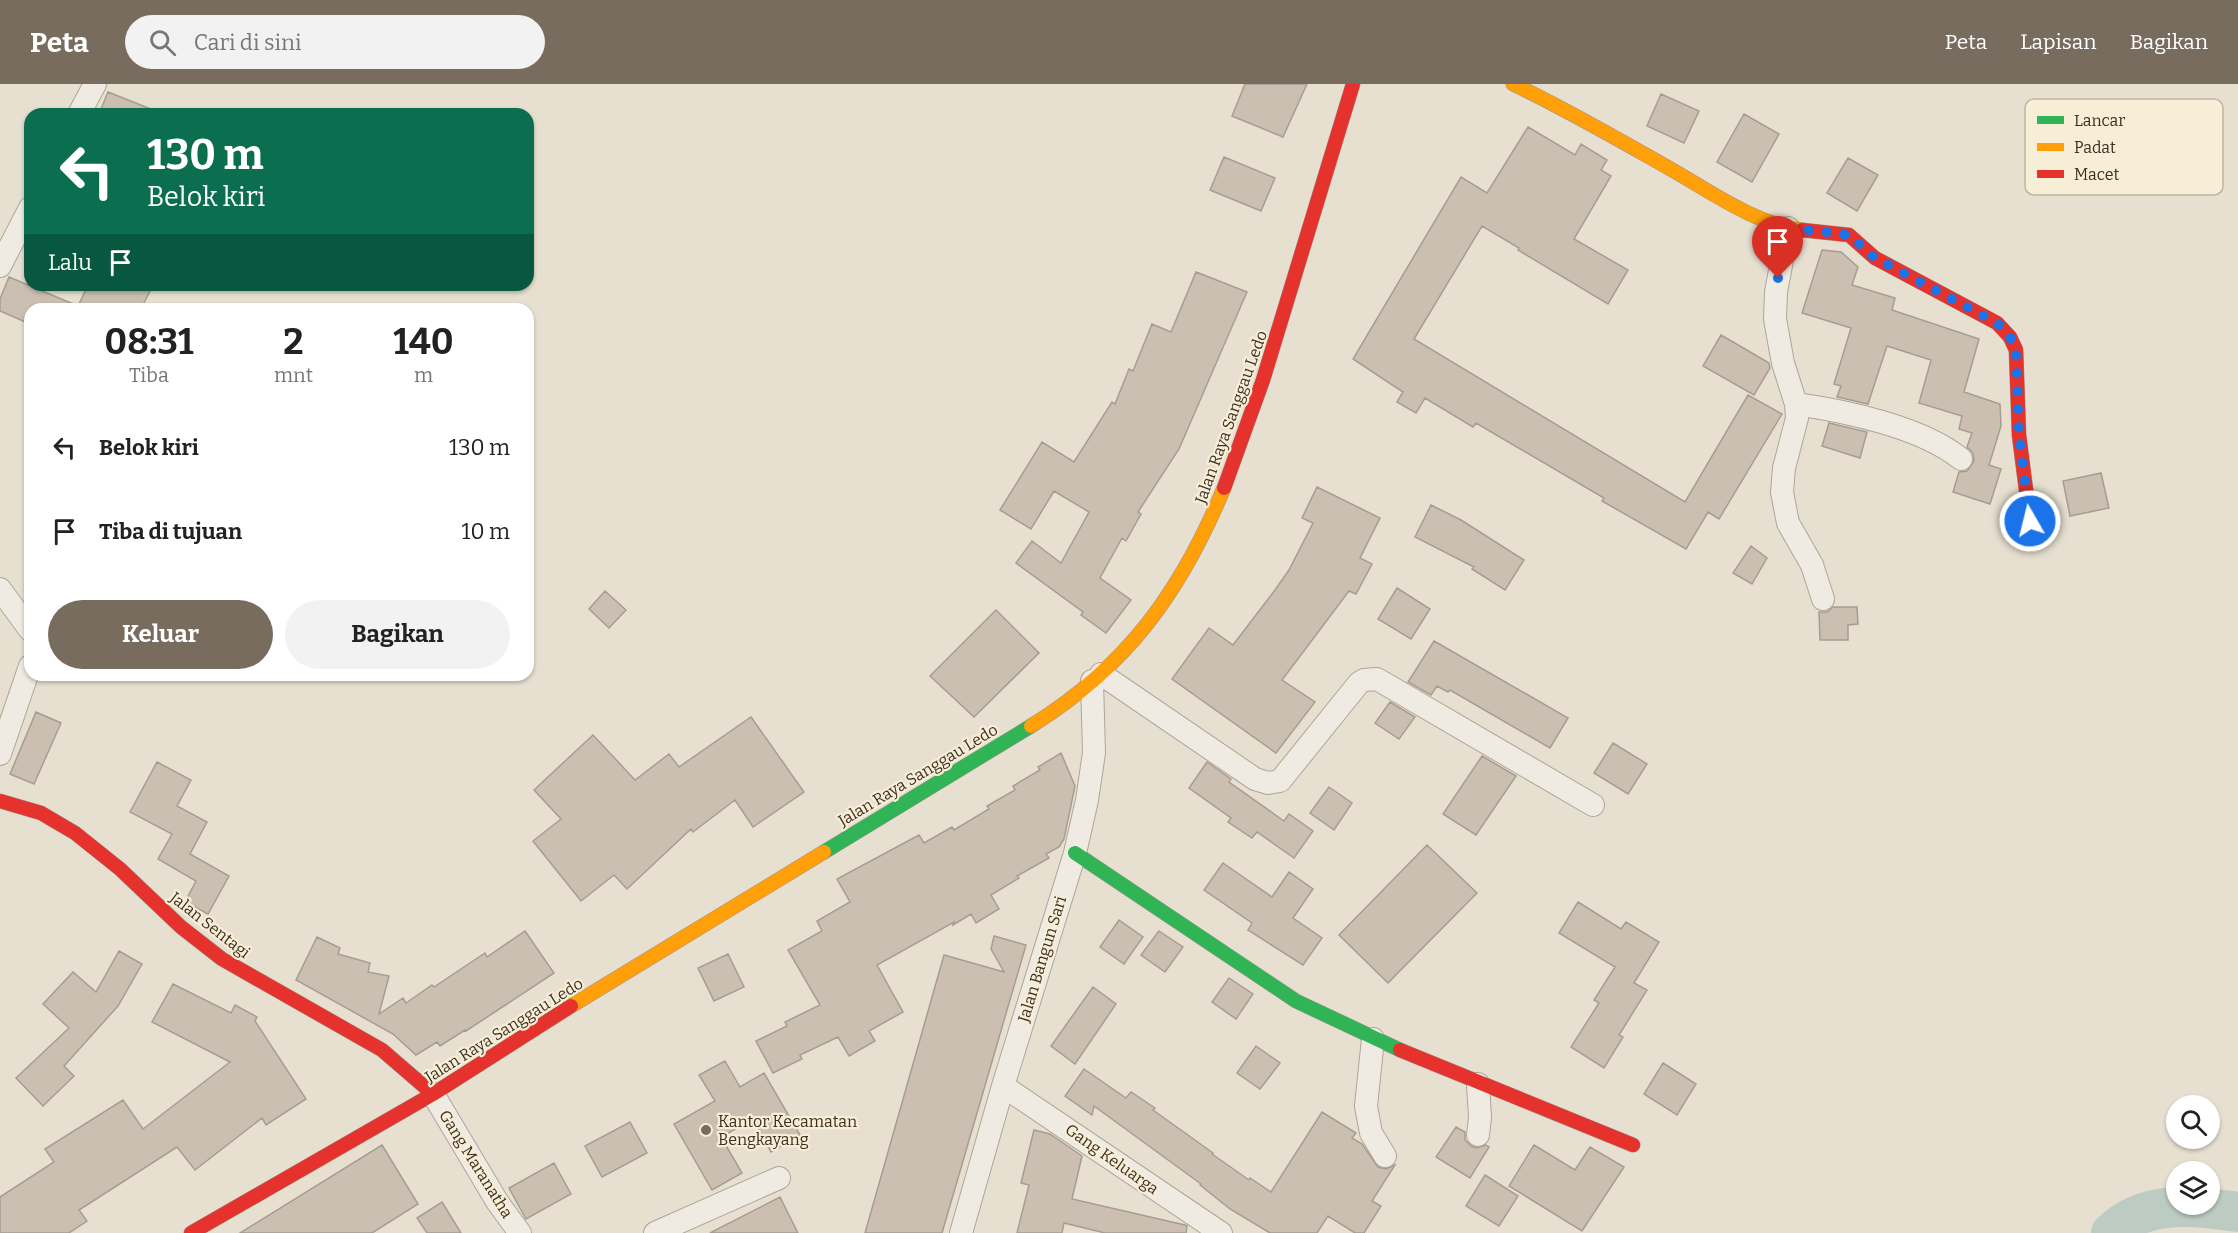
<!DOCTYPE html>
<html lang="id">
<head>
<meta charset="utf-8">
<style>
  :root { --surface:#fff; --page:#f2f2f2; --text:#222; --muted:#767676; --accent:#786c5e }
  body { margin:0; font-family:Bitter,serif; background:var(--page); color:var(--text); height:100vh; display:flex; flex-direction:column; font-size:22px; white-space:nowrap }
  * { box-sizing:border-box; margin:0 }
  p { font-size:20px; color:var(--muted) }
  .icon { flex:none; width:33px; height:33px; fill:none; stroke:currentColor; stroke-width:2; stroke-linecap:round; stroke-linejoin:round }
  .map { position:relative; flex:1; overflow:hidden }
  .sheet { position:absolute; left:24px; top:219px; width:510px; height:378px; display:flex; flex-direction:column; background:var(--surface); border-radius:18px; box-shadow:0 2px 4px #0004 }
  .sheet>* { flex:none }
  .hud { position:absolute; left:24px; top:24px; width:510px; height:183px; border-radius:18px; box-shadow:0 2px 4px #0004; background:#0b6e4f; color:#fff; overflow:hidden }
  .fabs { position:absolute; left:2166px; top:1011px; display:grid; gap:12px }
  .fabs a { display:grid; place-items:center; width:54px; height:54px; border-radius:50%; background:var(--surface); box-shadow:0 2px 4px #0004; font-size:30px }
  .pin { position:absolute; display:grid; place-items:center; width:51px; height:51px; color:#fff; margin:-62px -26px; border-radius:50% 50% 50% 0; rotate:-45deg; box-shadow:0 0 6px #0007 }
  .pin .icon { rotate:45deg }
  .me { position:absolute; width:66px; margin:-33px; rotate:352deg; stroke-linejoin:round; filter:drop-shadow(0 0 4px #0008) }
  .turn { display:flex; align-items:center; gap:21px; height:126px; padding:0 24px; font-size:27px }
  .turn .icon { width:78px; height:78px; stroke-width:2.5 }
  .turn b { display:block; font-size:42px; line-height:51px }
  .then { display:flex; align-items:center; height:57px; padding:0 24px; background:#0003; gap:12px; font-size:22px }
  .eta { display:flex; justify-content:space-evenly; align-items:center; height:102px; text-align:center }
  .eta b { font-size:36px; font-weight:700; line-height:42px }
  .primary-button { display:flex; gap:12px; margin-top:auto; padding:12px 24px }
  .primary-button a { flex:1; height:69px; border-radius:36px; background:var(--accent); color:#fff; font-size:24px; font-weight:700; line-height:69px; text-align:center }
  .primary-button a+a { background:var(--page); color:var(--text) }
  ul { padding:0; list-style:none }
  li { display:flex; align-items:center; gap:18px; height:84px; padding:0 24px }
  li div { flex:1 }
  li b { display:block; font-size:22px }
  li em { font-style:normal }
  header { display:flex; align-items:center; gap:36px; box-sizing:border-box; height:84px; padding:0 30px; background:var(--accent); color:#fff }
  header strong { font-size:28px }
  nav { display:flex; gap:33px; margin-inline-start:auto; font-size:21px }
  .search { width:420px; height:54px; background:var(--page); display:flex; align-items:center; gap:15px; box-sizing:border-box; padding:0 21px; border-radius:33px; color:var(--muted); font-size:22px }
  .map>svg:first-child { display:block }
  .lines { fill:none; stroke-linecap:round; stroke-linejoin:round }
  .river { stroke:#bcccc2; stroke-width:40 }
  .building { fill:#cbbfb2; stroke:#a89c90; stroke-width:1.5 }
  .street-casing { stroke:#ada599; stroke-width:24 }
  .fast-casing { stroke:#9c958a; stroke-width:15 }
  .slow-casing { stroke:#9c958a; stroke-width:15 }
  .jam-casing { stroke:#9c958a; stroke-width:15 }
  .street { stroke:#efebe3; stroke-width:22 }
  .fast { stroke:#30b455; stroke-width:14 }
  .slow { stroke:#ff9f0a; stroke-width:14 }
  .jam { stroke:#e5322d; stroke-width:14 }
  .route { stroke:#1a73e8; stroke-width:10; stroke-dasharray:0 18 }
  .poi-dot { fill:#786c5e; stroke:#f7eed8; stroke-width:2 }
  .labels { text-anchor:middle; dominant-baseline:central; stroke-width:4.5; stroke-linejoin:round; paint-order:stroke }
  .street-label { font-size:16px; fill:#3d2e20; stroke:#f7eed8 }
  .poi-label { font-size:16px; fill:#3d2e20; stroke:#f7eed8; text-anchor:start }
  .key { fill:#f7eed8; stroke:#bfb4a1; stroke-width:1.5 }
  .key-label { font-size:16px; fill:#3d2e20 }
</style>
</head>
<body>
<header>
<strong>Peta</strong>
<div class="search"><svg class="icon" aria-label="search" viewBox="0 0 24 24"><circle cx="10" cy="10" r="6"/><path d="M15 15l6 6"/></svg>Cari di sini</div>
<nav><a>Peta</a><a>Lapisan</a><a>Bagikan</a></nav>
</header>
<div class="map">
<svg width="2238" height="1149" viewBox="0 0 2238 1149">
  <rect width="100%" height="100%" fill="#e7e0d1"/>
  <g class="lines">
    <!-- river -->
    <path class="river" d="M 2111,1149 C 2145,1115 2195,1122 2238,1128"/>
  </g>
  <!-- building -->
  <path class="building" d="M 1245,0 L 1307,0 L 1283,53 L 1232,32 Z
    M 108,8 L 161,29 L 161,30 L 99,30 Z
    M 1661,10 L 1699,27 L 1684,59 L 1647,42 Z
    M 1744,30 L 1779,50 L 1752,98 L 1717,78 Z
    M 1528,43 L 1575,71 L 1581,60 L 1607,76 L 1601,86 L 1611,92 L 1574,155 L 1628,186 L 1608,220 L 1518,166 L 1519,164 L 1482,142 L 1414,255 L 1685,418 L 1748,311 L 1782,330 L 1719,435 L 1708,428 L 1686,465 L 1602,417 L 1604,414 L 1476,339 L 1473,343 L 1425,314 L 1416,329 L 1397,318 L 1403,308 L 1353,275 L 1461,93 L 1487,109 Z
    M 1224,73 L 1275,94 L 1261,127 L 1210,106 Z
    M 1848,74 L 1878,91 L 1857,127 L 1827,109 Z
    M 1822,166 L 1841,168 L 1858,183 L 1852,201 L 1895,214 L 1892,226 L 1979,255 L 1964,308 L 2000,320 L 2001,342 L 1989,381 L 2001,385 L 1990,420 L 1953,408 L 1959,388 L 1967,387 L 1974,377 L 1973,369 L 1967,363 L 1972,349 L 1959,345 L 1962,332 L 1919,319 L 1931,276 L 1887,262 L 1868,320 L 1837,313 L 1841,302 L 1834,300 L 1851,244 L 1802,229 Z
    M 1196,188 L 1247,208 L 1179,365 L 1138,428 L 1141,430 L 1126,457 L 1122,454 L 1100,494 L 1131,516 L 1106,549 L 1081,531 L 1083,528 L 1016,479 L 1032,457 L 1061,479 L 1089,428 L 1054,407 L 1031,445 L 1000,426 L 1042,358 L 1074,378 L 1112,318 L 1115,320 L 1129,285 L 1133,287 L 1152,240 L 1171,248 Z
    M 9,193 L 78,222 L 88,201 L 153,201 L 141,225 L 30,225 L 30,240 L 0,227 L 0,215 Z
    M 1721,251 L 1769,279 L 1770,284 L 1754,311 L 1703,282 Z
    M 1829,339 L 1867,348 L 1860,374 L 1822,362 Z
    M 2101,389 L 2109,424 L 2070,432 L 2063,397 Z
    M 1317,403 L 1380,434 L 1360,474 L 1372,480 L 1356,510 L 1349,507 L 1282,596 L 1315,618 L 1276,669 L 1172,595 L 1209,544 L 1233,561 L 1275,506 L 1289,486 L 1313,439 L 1302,434 Z
    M 1431,421 L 1461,436 L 1524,476 L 1505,506 L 1472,485 L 1474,483 L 1415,453 Z
    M 1751,462 L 1767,474 L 1752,500 L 1733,489 Z
    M 1397,504 L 1430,525 L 1411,555 L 1378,535 Z
    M 605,507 L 626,526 L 609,544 L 589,525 Z
    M 1833,523 L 1857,523 L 1858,540 L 1848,541 L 1848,556 L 1820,556 L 1819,528 L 1827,528 Z
    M 996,526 L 1039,569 L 974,633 L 930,592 Z
    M 1434,557 L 1568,634 L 1550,664 L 1450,606 L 1448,608 L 1437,602 L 1431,611 L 1408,598 Z
    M 1390,618 L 1415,633 L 1399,655 L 1375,639 Z
    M 36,628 L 61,639 L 34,700 L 10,690 Z
    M 751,633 L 804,708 L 753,743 L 735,716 L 693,748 L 691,745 L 627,805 L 614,791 L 581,817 L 533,757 L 561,735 L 534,706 L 593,651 L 635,696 L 669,670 L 679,683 Z
    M 1613,659 L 1647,680 L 1628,710 L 1594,689 Z
    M 1061,669 L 1075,702 L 1064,755 L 1059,763 L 1046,770 L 1049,774 L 1017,792 L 1019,794 L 991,811 L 999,825 L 976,839 L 971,830 L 953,841 L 954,838 L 877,881 L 903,928 L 869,947 L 875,957 L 849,972 L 838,953 L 800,971 L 802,975 L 773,989 L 756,957 L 787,942 L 785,938 L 820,921 L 788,866 L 822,847 L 817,837 L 850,818 L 837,795 L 919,751 L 924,759 L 952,743 L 954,746 L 989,725 L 987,722 L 1015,706 L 1013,702 L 1040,686 L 1038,683 Z
    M 1482,672 L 1516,692 L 1476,751 L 1443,730 Z
    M 157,678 L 191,696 L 177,722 L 207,738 L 190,770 L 229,792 L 208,830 L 185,818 L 196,797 L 158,775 L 172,750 L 130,728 Z
    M 1207,678 L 1231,695 L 1229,698 L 1284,737 L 1289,730 L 1313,747 L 1294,774 L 1257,748 L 1252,754 L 1228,738 L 1231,734 L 1189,704 Z
    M 1329,703 L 1352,719 L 1334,746 L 1310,729 Z
    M 1427,761 L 1477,809 L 1388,899 L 1339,851 Z
    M 1223,779 L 1272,813 L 1289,788 L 1313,805 L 1293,834 L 1322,854 L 1303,881 L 1248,846 L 1252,839 L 1204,806 Z
    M 1578,818 L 1621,845 L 1626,838 L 1659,858 L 1634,899 L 1647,906 L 1619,951 L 1623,953 L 1604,984 L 1571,963 L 1599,919 L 1594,916 L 1615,883 L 1559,849 Z
    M 1119,836 L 1143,853 L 1124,880 L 1100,863 Z
    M 525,847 L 554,889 L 466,947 L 465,946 L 440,962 L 437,958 L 416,971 L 393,950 L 296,896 L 317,853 L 340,864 L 338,870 L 370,879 L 368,888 L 389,892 L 379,930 L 403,914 L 406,919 L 432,901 L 434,903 L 485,869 L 487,873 Z
    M 1159,847 L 1183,863 L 1165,888 L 1141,871 Z
    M 994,852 L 1026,861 L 942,1149 L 865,1149 L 944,871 L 1004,888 L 991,865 Z
    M 119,867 L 142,880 L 118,922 L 64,982 L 74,992 L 43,1022 L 16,994 L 69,944 L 43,920 L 73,888 L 96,908 Z
    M 728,870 L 744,903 L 714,917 L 698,884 Z
    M 1229,894 L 1253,910 L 1236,935 L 1212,918 Z
    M 173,900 L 231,929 L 235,921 L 257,933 L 255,937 L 306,1015 L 266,1041 L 262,1034 L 195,1086 L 177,1063 L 79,1126 L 87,1137 L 69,1149 L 0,1149 L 0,1113 L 54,1078 L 45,1065 L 123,1016 L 143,1045 L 230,978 L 152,938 Z
    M 1093,903 L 1116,920 L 1075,980 L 1051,962 Z
    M 1256,962 L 1280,979 L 1260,1005 L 1237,989 Z
    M 725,977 L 740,1003 L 764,989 L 800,1051 L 771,1068 L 753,1035 L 721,1053 L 742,1089 L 712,1106 L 674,1040 L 715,1017 L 699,991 Z
    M 1663,979 L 1696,1000 L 1677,1031 L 1644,1010 Z
    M 1084,985 L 1126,1014 L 1131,1008 L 1155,1024 L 1153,1026 L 1213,1069 L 1212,1070 L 1249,1096 L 1250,1094 L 1271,1108 L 1322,1028 L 1356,1049 L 1352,1054 L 1362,1060 L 1378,1083 L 1386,1085 L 1395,1081 L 1372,1117 L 1381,1122 L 1364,1149 L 1355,1149 L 1328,1132 L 1317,1149 L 1270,1149 L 1230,1125 L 1200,1101 L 1201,1100 L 1094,1022 L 1092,1031 L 1065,1012 Z
    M 630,1038 L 647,1069 L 602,1093 L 585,1062 Z
    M 1456,1043 L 1465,1048 L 1465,1056 L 1471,1062 L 1477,1064 L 1486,1061 L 1489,1063 L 1470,1094 L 1436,1073 Z
    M 1034,1046 L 1050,1050 L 1082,1072 L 1072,1115 L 1185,1141 L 1187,1142 L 1186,1149 L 1105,1149 L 1064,1139 L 1062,1149 L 1017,1149 L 1029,1101 L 1021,1099 Z
    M 382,1061 L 418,1120 L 372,1149 L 240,1149 Z
    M 1534,1061 L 1575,1086 L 1590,1063 L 1624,1083 L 1582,1147 L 1509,1102 Z
    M 554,1079 L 571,1110 L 526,1135 L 509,1104 Z
    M 1485,1091 L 1518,1112 L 1499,1142 L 1466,1122 Z
    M 780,1113 L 798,1149 L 710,1149 Z
    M 442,1118 L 461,1149 L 427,1149 L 417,1134 Z"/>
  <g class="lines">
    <!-- street casing -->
    <g class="street-casing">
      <path id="street" d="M 79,30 L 95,0
        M 1788,144 L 1776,208 L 1775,235 L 1783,279 L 1796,320 L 1797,334 L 1784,384 L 1782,408 L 1788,439 L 1812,481 L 1823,515
        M 0,182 L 30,124
        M 1796,320 C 1845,327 1922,343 1961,375
        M 0,505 L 30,546
        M 1101,590 L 1255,695 L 1268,699 L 1280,697 L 1359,599 L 1364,596 L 1377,595 L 1593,721
        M 0,670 L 30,582
        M 1373,955 L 1366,1022 L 1371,1049 L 1385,1072
        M 1478,1000 L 1480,1033 L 1478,1051
        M 1003,1002 L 1221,1149
        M 433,1010 L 498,1119 L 520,1149
        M 655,1149 L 779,1094
        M 961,1149 L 1003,1002 L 1075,769 L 1087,716 L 1094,669 L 1092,597"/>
    </g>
    <!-- fast casing -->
    <g class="fast-casing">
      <path id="fast" d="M 824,768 L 1031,642
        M 1075,769 L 1296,917 L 1400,966"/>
    </g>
    <!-- slow casing -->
    <g class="slow-casing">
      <path id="slow" d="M 1513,0 C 1568,26 1621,57 1674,87 C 1714,110 1756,140 1802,146
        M 1031,642 C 1128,582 1181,507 1224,404
        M 571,922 L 824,768"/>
    </g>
    <!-- jam casing -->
    <g class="jam-casing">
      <path id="jam" d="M 1802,146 L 1849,151 L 1875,174 L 1997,239 L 2010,253 L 2016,266 L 2019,351 L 2030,437
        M 1224,404 L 1263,296 L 1353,0
        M 0,717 L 41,729 L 75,749 L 120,785 L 181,843 L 222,875 L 382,966 L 433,1010
        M 1400,966 L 1633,1061
        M 191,1149 L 433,1010 L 571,922"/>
    </g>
    <!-- street -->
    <use href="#street" class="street"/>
    <!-- fast -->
    <use href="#fast" class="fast"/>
    <!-- slow -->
    <use href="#slow" class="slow"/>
    <!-- jam -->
    <use href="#jam" class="jam"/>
  </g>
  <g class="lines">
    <!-- route -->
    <path class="route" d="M 1778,194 L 1788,144 L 1842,150 L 1849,151 L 1875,174 L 1997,239 L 2010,253 L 2016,266 L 2019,351 L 2030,437"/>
  </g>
  <!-- markers -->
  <circle class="poi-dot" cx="706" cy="1046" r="6"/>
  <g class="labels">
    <!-- street labels -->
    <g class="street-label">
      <text transform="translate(1231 333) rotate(-70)">Jalan Raya Sanggau Ledo</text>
      <text transform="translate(918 691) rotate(-31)">Jalan Raya Sanggau Ledo</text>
      <text transform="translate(210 841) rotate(38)">Jalan Sentagi</text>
      <text transform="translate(1042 875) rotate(-73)">Jalan Bangun Sari</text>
      <text transform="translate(504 946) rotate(-32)">Jalan Raya Sanggau Ledo</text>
      <text transform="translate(1112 1075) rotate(35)">Gang Keluarga</text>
      <text transform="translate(476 1080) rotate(58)">Gang Maranatha</text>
    </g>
    <!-- poi labels -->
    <g class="poi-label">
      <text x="718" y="1037">Kantor Kecamatan<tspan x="718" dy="18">Bengkayang</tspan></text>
    </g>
  </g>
  <!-- legend -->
  <rect x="2025" y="15" width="198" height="96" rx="9" class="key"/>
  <rect x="2037" y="32" width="27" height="8" fill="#30b455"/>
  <rect x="2037" y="59" width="27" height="8" fill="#ff9f0a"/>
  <rect x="2037" y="86" width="27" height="8" fill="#e5322d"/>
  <g class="key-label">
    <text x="2074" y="42">Lancar</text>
    <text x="2074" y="69">Padat</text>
    <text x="2074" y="96">Macet</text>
  </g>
</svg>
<div class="fabs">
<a><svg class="icon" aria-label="search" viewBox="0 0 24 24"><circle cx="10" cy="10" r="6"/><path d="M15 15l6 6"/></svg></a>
<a><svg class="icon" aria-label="layers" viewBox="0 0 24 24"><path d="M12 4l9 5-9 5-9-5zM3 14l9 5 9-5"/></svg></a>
</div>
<div class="pin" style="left:1778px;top:194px;background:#d93025"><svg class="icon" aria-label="arrive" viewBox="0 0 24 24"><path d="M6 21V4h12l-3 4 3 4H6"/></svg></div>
<svg class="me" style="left:2030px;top:437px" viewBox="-20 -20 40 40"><circle r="17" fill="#1a73e8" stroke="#fff" stroke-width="3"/><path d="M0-11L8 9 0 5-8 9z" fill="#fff"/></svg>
<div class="hud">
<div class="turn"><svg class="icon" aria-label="left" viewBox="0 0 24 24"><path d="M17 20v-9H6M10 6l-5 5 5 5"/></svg><div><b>130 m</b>Belok kiri</div></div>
<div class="then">Lalu<svg class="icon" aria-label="arrive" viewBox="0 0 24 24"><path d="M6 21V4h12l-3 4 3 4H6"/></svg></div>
</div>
<section class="sheet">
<div class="eta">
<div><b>08:31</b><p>Tiba</p></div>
<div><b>2</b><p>mnt</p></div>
<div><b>140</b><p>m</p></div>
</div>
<ul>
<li><svg class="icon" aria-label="left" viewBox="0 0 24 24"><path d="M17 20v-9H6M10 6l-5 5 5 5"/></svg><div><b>Belok kiri</b></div><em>130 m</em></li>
<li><svg class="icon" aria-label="arrive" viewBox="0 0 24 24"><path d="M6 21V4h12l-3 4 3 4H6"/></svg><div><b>Tiba di tujuan</b></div><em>10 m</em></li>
</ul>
<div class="primary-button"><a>Keluar</a><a>Bagikan</a></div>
</section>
</div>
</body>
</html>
